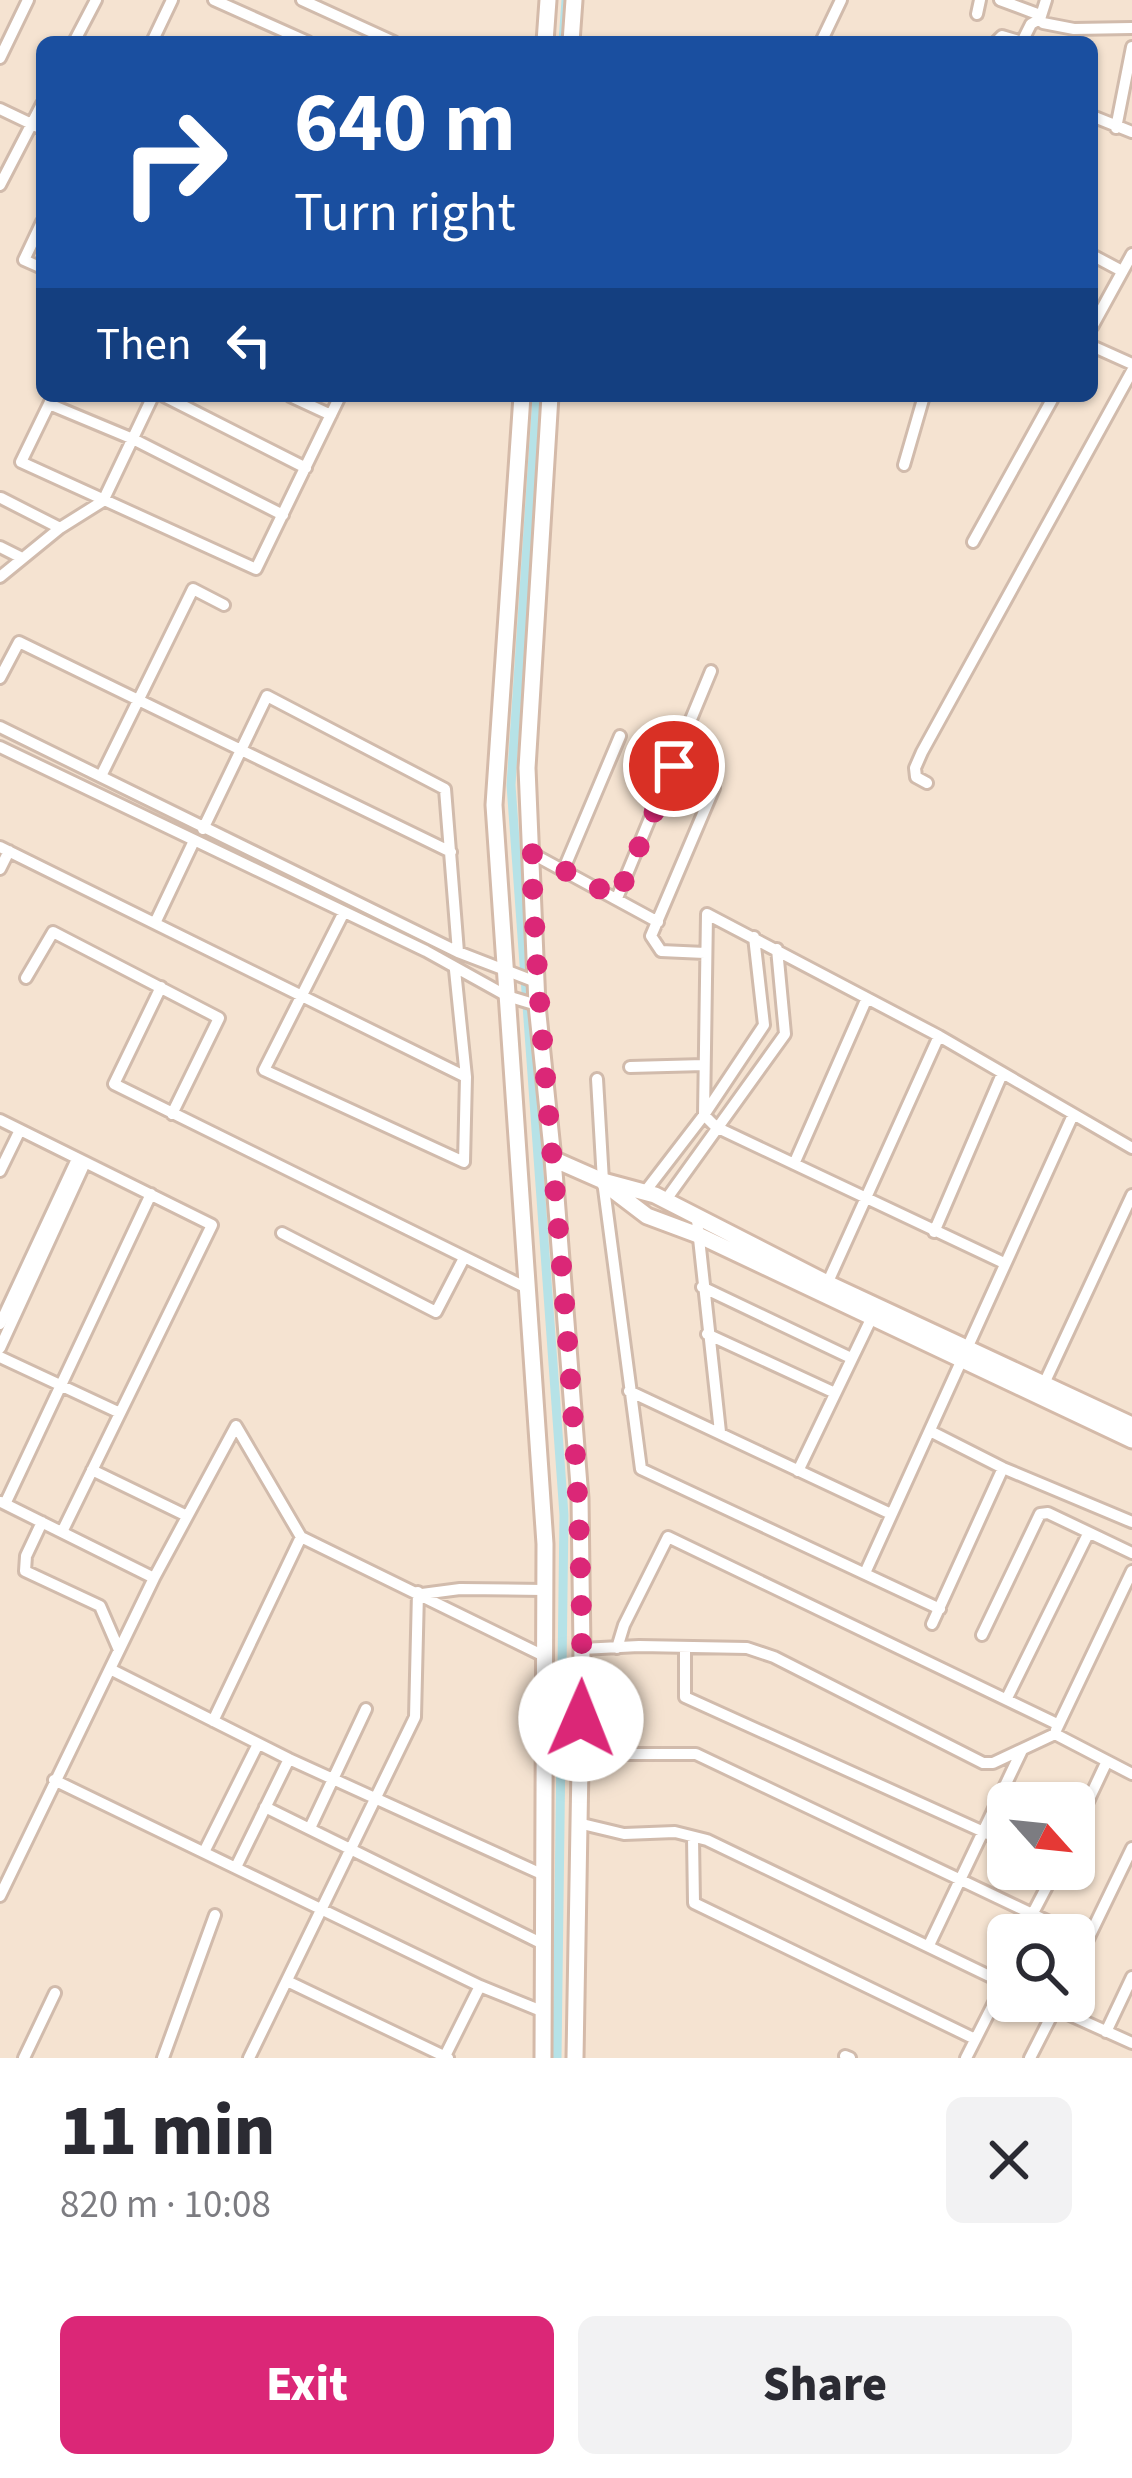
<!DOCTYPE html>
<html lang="en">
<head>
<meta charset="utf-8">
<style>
  :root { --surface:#fff; --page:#f2f2f3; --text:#2b2b33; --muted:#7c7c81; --accent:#db2777 }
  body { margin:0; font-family:"Source Sans 3",sans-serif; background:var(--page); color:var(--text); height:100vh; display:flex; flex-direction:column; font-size:45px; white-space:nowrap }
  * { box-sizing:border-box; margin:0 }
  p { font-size:39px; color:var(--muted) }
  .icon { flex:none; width:66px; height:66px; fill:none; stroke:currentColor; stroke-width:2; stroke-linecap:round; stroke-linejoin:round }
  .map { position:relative; height:2058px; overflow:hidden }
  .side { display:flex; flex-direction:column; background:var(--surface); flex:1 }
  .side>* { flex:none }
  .hud { position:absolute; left:36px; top:36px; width:1062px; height:366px; border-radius:18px; box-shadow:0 3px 9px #0004; background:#1a4fa0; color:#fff; overflow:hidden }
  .needle { width:78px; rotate:117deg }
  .buttons { position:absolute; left:987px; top:1782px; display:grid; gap:24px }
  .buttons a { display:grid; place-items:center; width:108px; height:108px; border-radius:18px; background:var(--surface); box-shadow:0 3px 9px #0004; font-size:60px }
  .pin { position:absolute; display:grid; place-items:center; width:102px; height:102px; color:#fff; margin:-51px; border:6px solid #fff; border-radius:50%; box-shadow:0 3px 12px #0007 }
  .me { position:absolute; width:132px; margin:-66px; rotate:1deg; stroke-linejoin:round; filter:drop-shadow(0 0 9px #0008) }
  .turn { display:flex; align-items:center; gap:42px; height:252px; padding:0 60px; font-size:54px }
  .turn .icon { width:156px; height:156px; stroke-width:2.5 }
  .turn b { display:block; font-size:84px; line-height:102px }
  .then { display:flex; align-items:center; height:114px; padding:0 60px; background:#0003; gap:24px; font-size:45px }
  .round { display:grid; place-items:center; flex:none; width:126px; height:126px; border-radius:18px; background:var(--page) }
  .headline { display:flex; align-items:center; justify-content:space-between; height:204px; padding:0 60px }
  h1 { font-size:72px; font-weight:800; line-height:90px }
  .primary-button { display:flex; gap:24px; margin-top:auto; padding:24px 60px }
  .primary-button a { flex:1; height:138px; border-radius:18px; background:var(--accent); color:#fff; font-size:48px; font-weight:800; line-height:138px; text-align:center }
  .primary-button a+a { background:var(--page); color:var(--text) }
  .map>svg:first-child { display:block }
  .residential { fill:#f5e3d1; fill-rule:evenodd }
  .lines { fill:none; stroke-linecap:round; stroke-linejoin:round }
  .canal { stroke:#b6e2e7; stroke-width:9 }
  .street-casing { stroke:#d1bbac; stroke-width:16 }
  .secondary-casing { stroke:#d4baa9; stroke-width:21 }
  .street { stroke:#fff; stroke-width:10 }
  .secondary { stroke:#fff; stroke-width:15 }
  .route { stroke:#db2777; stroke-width:21; stroke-dasharray:0 37.8 }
</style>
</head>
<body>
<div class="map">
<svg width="1132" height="2058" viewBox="0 0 1132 2058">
  <rect width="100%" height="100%" fill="#fdf2e3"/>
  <!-- residential -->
  <path class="residential" d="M 0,0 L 1132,0 L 1132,2058 L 0,2058 ZM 42,42 L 1092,42 L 1092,396 L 42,396 ZM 1008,1803 L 1074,1803 L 1074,1869 L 1008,1869 ZM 1008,1935 L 1074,1935 L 1074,2001 L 1008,2001 Z"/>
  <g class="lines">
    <!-- canal -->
    <path class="canal" d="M 563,42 L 566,0
      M 537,396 L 511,785 L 564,1515 L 557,2058"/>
    <!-- street casing -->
    <g class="street-casing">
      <path id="street" d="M 214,0 L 308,42
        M 302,0 L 394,42
        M 1000,0 L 1040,15
        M 1046,0 L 1040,19 L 1043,23 L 1074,29 L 1132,28
        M 977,14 L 980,0
        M 74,42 L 96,0
        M 152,42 L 172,0
        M 821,42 L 841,0
        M 996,42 L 1002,36 L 1022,42 L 1031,24 L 1040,19
        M 0,58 L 28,0
        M 0,109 L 42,129
        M 1092,116 L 1132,132
        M 1116,128 L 1132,47
        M 0,185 L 42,104
        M 42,222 L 24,260 L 42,268
        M 1092,255 L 1122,271
        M 1092,327 L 1132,254
        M 1092,346 L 1132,364
        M 53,396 L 21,462 L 256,569 L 340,396
        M 164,396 L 306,468
        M 290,396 L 331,415
        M 49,404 L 133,439 L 283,515
        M 904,465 L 924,396
        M 1,498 L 60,528
        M 973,542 L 1054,396
        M 0,547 L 22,558
        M 0,577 L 60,528 L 103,501 L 153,396
        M 0,678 L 19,642 L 451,852
        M 0,727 L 458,952 L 536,982
        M 0,747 L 426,951 L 507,996 L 537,1005
        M 674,766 L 714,788 L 651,936 L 661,951 L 705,953
        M 101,776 L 193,589 L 224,605
        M 927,783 L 916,777 L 915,768 L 922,752 L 1132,371
        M 203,829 L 267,696 L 445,789 L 458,952
        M 0,847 L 466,1077
        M 531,853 L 658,922
        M 0,869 L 9,851
        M 563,871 L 620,736
        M 617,898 L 711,671
        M 343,914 L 264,1070 L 464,1162 L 466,1077 L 455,970
        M 155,923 L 193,843
        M 26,978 L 53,932 L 219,1018 L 172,1114
        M 161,987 L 114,1084 L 525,1287
        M 630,1067 L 704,1065
        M 597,1079 L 603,1181 L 641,1469 L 940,1609
        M 0,1120 L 212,1225 L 62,1532
        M 794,1164 L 867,998
        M 0,1171 L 20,1130
        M 644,1193 L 704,1115 L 764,1025 L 754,937
        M 665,1201 L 785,1034 L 777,949
        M 697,1220 L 720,1432
        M 934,1232 L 1002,1074
        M 282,1233 L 436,1312 L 464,1258
        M 1004,1263 L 716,1127 L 704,1115 L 707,914 L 939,1036 L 1132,1148
        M 827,1284 L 939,1036
        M 702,1287 L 851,1358
        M 0,1324 L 77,1159
        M 707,1334 L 835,1393
        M 0,1348 L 85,1163
        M 0,1357 L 120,1413
        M 1042,1388 L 1132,1195
        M 629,1391 L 891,1514
        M 236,1426 L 301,1537 L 544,1656
        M 930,1431 L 1003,1468 L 1132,1522
        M 92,1470 L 187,1516
        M 798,1471 L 873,1315
        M 1,1502 L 154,1578
        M 5,1504 L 151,1194
        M 42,1522 L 26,1556 L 25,1571 L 100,1606 L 119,1650
        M 865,1573 L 1073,1115
        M 422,1594 L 460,1589 L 544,1590
        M 932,1624 L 1003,1468
        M 982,1635 L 1040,1514 L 1048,1513 L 1132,1553
        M 685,1647 L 685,1697 L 1008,1843
        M 617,1648 L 624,1625 L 668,1537 L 1057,1724
        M 582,1649 L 639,1646 L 747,1648 L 774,1657 L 983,1763 L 993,1763 L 1055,1734 L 1132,1774
        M 110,1669 L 289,1759 L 546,1876
        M 1007,1698 L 1088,1534
        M 213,1721 L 301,1537
        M 1056,1730 L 1132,1571
        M 580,1754 L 696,1754 L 1087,1940
        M 54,1780 L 480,1986 L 544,2012
        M 265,1807 L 545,1945
        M 578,1823 L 624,1834 L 675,1832 L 707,1840 L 1008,1985
        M 310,1828 L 366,1709
        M 1074,1831 L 1107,1761
        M 693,1838 L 694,1903 L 975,2039
        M 204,1852 L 258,1744
        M 236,1867 L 289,1759
        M 0,1896 L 154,1578 L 236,1426
        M 1033,1913 L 1056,1869
        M 929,1945 L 1022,1750
        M 1074,1968 L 1132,1848
        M 287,1981 L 448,2058
        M 1039,2001 L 1132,2043
        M 1106,2032 L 1132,1977
        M 845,2056 L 850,2058
        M 24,2058 L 55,1993
        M 163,2058 L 215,1915
        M 249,2058 L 415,1717 L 418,1592
        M 444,2058 L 480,1986
        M 966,2058 L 1004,1983
        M 1030,2058 L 1059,2001"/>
    </g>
    <!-- secondary casing -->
    <g class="secondary-casing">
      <path id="secondary" d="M 545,42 L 548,0
        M 571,42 L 574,0
        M 522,396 L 494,805 L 545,1544 L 543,2058
        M 550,396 L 527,768 L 537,1005 L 553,1159 L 580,1498 L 582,1649 L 575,2058
        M 553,1159 L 603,1181 L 655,1195 L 827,1283 L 1132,1425
        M 605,1184 L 647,1216 L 698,1235 L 1132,1440"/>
    </g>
    <!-- street -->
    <use href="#street" class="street"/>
    <!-- secondary -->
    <use href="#secondary" class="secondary"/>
  </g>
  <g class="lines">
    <!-- route -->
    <path class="route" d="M 581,1719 C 588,1429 543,1142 531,853 L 617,898 L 674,766"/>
  </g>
</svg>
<div class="buttons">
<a><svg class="needle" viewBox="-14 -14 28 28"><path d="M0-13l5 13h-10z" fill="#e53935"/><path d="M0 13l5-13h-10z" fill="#7c7c81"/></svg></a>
<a><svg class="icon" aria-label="search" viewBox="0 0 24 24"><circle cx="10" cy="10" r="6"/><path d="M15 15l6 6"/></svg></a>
</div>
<div class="pin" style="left:674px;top:766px;background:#d93025"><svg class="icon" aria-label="arrive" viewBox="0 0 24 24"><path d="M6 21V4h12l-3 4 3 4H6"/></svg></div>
<svg class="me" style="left:581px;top:1719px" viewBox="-20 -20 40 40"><circle r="19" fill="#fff"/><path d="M0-13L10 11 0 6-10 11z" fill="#db2777"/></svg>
<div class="hud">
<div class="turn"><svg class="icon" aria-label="right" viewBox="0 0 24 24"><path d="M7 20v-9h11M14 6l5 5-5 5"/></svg><div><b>640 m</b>Turn right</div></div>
<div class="then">Then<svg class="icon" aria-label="left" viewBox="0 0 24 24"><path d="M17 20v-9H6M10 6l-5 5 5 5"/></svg></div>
</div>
</div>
<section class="side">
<div class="headline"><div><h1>11 min</h1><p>820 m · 10:08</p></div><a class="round"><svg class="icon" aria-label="close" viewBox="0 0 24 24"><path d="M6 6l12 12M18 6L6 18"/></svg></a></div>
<div class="primary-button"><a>Exit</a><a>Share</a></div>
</section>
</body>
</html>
